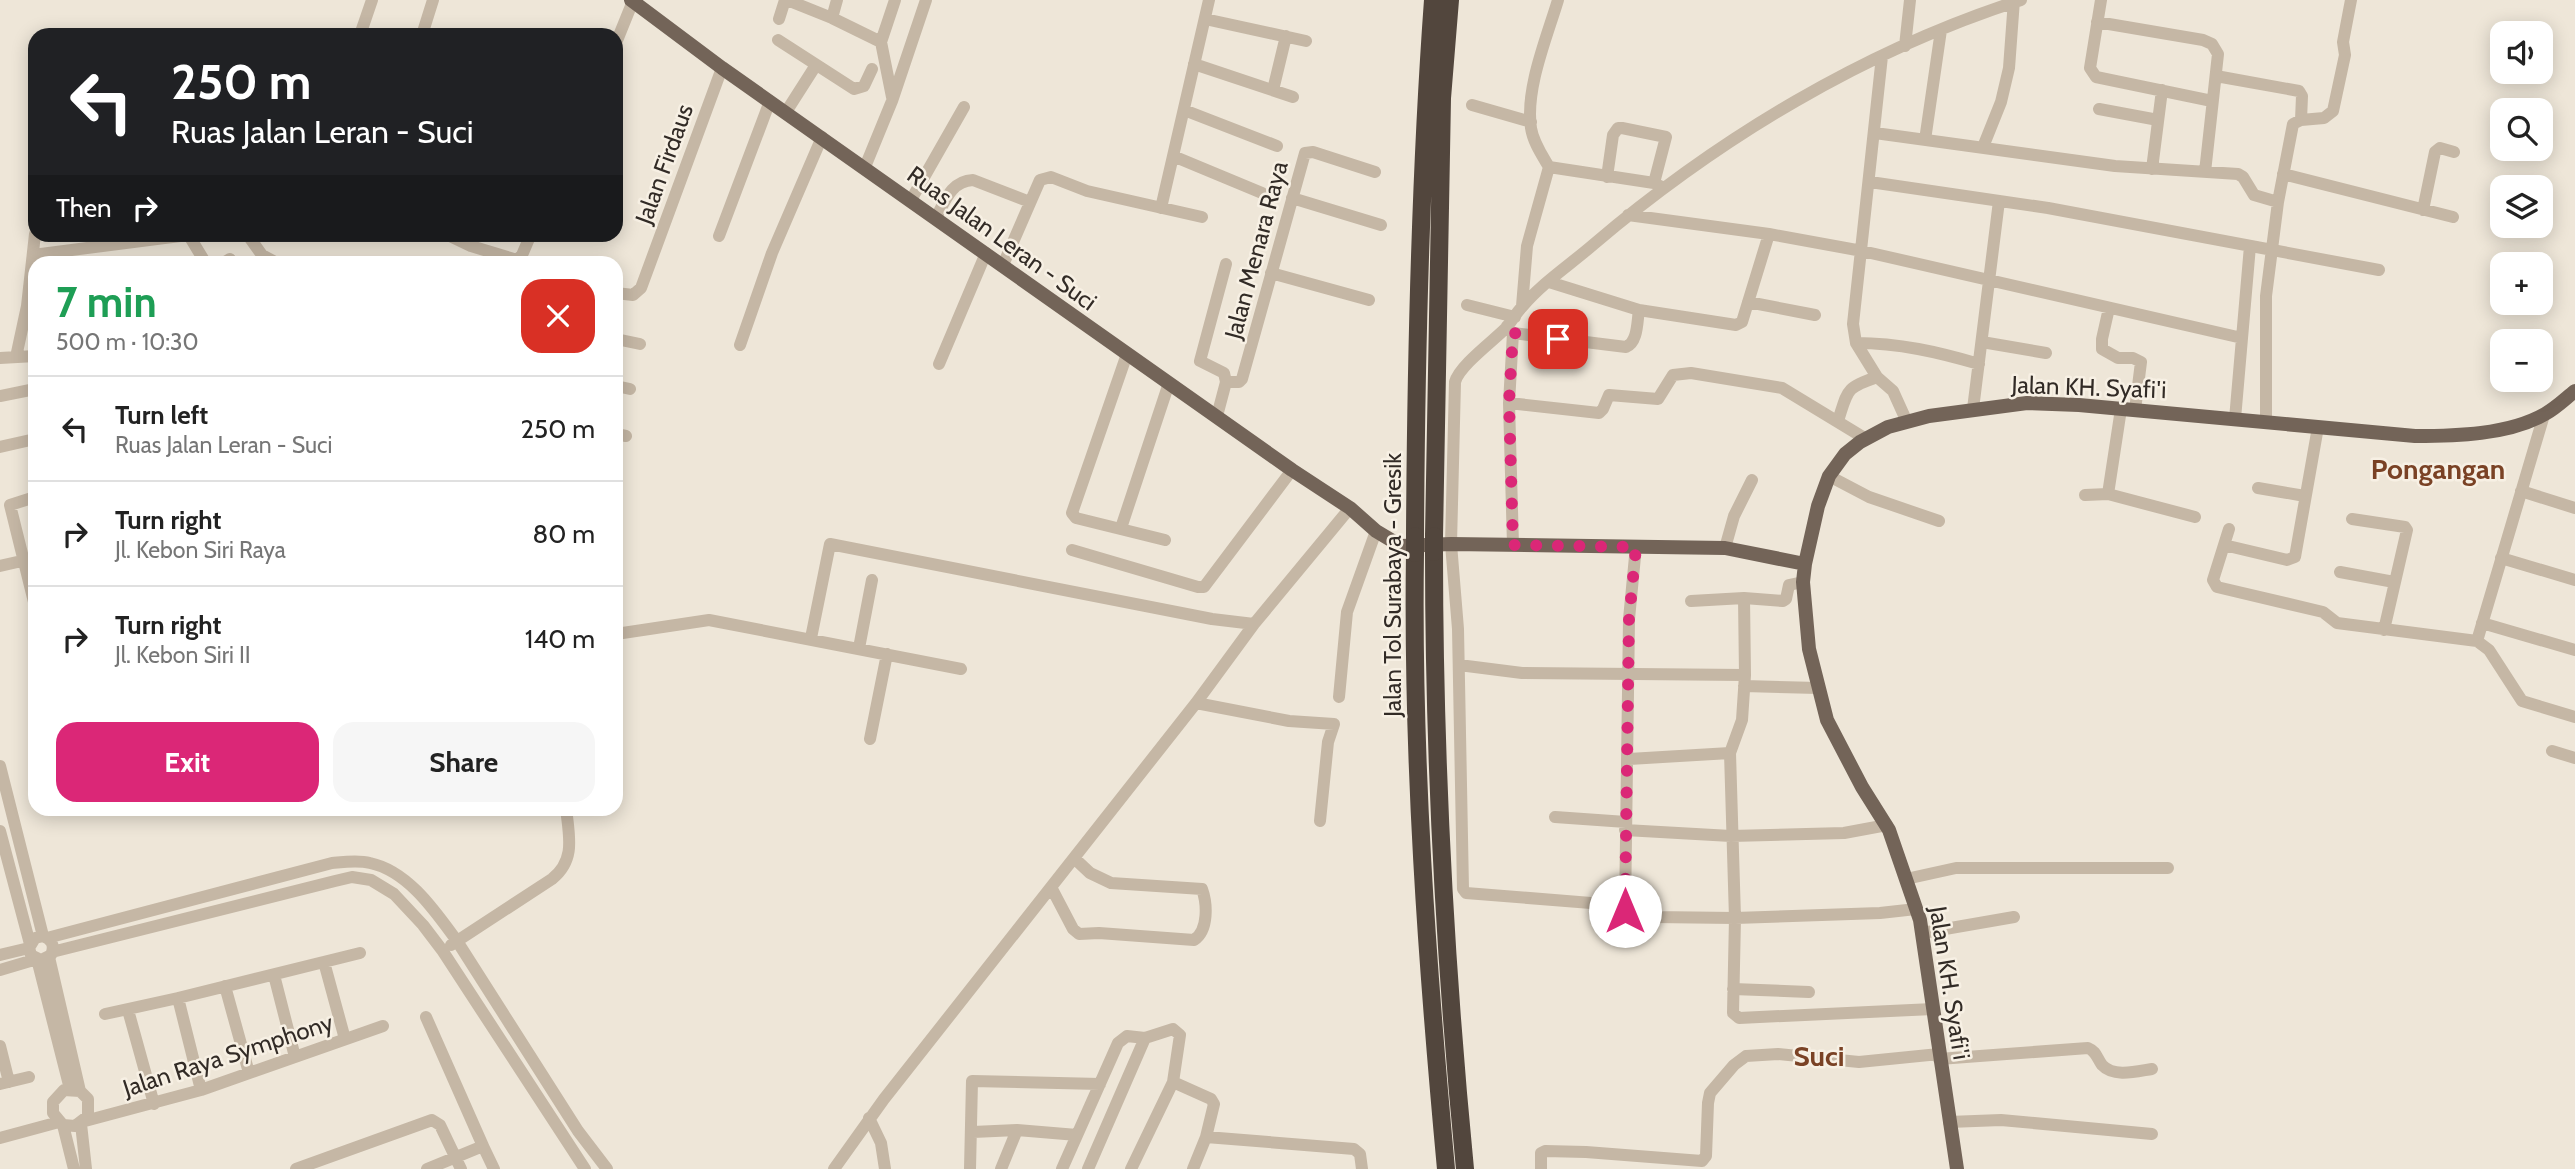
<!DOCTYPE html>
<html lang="en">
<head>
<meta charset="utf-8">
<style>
  :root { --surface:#fff; --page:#f6f6f6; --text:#222; --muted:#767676; --line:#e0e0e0; --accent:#db2777 }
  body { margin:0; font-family:Cabin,sans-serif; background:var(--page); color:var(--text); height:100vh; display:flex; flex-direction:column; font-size:26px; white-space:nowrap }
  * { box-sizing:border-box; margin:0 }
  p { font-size:23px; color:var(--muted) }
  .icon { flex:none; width:38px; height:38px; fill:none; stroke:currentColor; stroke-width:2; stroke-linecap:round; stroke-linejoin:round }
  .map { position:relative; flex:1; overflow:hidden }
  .panel { position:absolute; left:28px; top:256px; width:595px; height:560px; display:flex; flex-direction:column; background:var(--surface); border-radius:21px; box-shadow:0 4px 18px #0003 }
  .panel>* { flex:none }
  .top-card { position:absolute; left:28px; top:28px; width:595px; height:214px; border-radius:21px; box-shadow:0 4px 18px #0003; background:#202124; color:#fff; overflow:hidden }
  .tools { position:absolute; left:2490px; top:21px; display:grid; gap:14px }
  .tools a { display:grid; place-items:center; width:63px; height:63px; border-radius:14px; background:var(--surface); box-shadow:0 4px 18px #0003; font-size:35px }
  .pin { position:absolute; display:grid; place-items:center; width:60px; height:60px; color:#fff; margin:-30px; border-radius:14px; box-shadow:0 4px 10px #0006 }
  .me { position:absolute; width:77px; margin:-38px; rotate:0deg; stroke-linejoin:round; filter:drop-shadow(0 0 5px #0008) }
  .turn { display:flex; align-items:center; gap:24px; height:147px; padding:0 28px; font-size:32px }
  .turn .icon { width:91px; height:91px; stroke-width:2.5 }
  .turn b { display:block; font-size:49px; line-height:60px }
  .then { display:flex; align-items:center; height:66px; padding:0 28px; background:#0003; gap:14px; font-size:26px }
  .round { display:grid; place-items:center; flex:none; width:74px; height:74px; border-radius:21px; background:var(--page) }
  .head { display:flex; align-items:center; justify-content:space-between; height:119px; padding:0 28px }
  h1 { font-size:42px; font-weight:800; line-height:52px; color:#1e9e55 }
  .button { display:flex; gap:14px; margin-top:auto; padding:14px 28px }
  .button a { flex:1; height:80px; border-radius:21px; background:var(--accent); color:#fff; font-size:28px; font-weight:800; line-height:80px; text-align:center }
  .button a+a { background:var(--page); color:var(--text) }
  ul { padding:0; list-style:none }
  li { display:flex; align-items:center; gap:21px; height:105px; padding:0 28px; border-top:2px solid var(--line) }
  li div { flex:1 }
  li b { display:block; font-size:26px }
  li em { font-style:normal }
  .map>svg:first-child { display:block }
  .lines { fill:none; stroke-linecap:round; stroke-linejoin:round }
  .minor { stroke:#c5b7a5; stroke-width:12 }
  .major { stroke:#736458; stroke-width:14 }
  .highway { stroke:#52463d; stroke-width:18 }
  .highway-bridge { stroke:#52463d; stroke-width:18 }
  .route { stroke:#db2777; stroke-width:12; stroke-dasharray:0 21.6 }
  .labels { text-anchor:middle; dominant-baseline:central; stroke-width:5; stroke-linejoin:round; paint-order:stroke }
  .street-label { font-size:24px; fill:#322b26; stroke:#f7f0e4 }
  .quarter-label { font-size:28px; font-weight:bold; fill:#7a4225; stroke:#f7f0e4 }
</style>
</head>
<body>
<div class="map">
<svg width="2575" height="1169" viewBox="0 0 2575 1169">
  <rect width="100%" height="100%" fill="#eee6d8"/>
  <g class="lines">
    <!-- minor -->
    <path class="minor" d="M 787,0 L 832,18 L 881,42 L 892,97
      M 2101,0 L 2090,68 L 2096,77 L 2212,101
      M 832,18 L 837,0
      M 779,19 L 785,0
      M 1205,19 L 1306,41
      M 2097,22 L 2203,40 L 2212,44 L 2218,54 L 2205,172
      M 360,35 L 372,0
      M 422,35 L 433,0
      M 778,40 L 854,89 L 864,86 L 872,69
      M 881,42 L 895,0
      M 616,43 L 633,1
      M 1905,46 L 1910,0
      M 1882,56 L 1853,324 L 1856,343 L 1877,377 L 1893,391 L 1907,422
      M 1194,64 L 1293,97
      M 2216,76 L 2299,91 L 2302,96 L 2301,120
      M 1273,90 L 1286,36
      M 1472,105 L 1531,122
      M 2099,109 L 2158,120
      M 1184,110 L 1277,146
      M 786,112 L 816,65
      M 1875,133 L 2115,166 L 2238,174 L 2243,177 L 2254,195 L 2278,202
      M 1925,140 L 1941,30
      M 1983,147 L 2001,102 L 2009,68 L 2014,0
      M 1173,156 L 1262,193
      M 865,167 L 892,101 L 926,0
      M 1549,167 L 1654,183 L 1662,187
      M 2152,169 L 2162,90
      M 2283,174 L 2453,217
      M 1607,177 L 1613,135 L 1618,128 L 1622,128 L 1666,137 L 1654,183
      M 1870,182 L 2048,208 L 2379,270
      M 1292,198 L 1381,225
      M 911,200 L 964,107
      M 1161,208 L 1209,0
      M 2423,210 L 2435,152 L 2440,148 L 2454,152
      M 1628,215 L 1769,234 L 1862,251 L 2242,338
      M 936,218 C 945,201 951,181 973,180 L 1030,202
      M 188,234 L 205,262
      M 247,234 L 262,255 L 275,262
      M 446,234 L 471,246 L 517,260 L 522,255 L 531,234
      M 719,236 L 770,101
      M 33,255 L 188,235
      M 225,262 L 230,259
      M 1226,264 L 1200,361 L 1224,373 L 1226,382
      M 1003,265 L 1040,180 L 1051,177 L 1087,191 L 1202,217
      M 1271,273 L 1369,300
      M 1549,282 L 1639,310 L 1736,325 L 1742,322 L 1769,234
      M 616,293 L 633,295 L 641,288 L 722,68
      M 1748,302 L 1815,315
      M 1467,305 L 1515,317
      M 1522,306 L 1527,246 L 1549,167 C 1542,155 1533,142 1531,128 C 1525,89 1547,37 1558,0
      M 2109,308 L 2102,339 L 2102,349 L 2118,358 L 2133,358 L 2141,362 L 2135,410
      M 1507,326 L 1513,333 L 1509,403 L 1513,545
      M 1513,333 L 1626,347 C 1638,342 1637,322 1639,310
      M 616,339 L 640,344
      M 1982,342 L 2046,353
      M 1856,343 C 1899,343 1938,352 1979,364
      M 740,345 L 772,253 L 822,137
      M 1127,354 L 1072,513 L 1076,518 L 1165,540
      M 16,357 L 27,306 L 35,234
      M 0,358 L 35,356
      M 939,364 L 986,253
      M 616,386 L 630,389
      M 0,396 L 35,389
      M 1509,403 L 1599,413 L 1603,409 L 1609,395 L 1658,399 L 1673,375 L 1691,373 L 1782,388 L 1866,439
      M 1973,409 L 1999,201
      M 1217,416 L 1226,382 L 1239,382 L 1242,379 L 1305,153 L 1313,152 L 1375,172
      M 2235,419 L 2250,246
      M 1838,421 C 1848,390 1845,388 1877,377
      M 2266,422 L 2266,296 L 2278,202 L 2293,124 L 2301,120 L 2324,118 L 2333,111 L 2345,55 L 2343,42 L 2351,0
      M 616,434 L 626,436
      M 0,447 L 35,439
      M 1829,476 L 1869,497 L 1939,521
      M 616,481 L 617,481
      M 2258,488 L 2305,496
      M 2521,491 L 2575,508
      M 2108,494 L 2121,409
      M 2085,495 L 2108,494 L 2195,517
      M 35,497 L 10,505 L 35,606
      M 2352,519 L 2405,527 L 2407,530 L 2384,630
      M 1121,528 L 1169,383
      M 2229,529 L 2213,580 L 2217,587 L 2323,612 L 2337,623 L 2477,641 L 2489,650 L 2522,701 L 2575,717
      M 2224,545 L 2287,560 L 2295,557 L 2318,427
      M 1725,548 L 1734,516 L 1752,480
      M 1072,550 L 1198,587 L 1204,587 L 1292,470
      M 2501,558 L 2575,580
      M 0,566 L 35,558
      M 2340,572 L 2394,582
      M 1803,582 L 1789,585 L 1786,599 L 1783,601 L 1744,598 L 1745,675 L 1742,720 L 1730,753 L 1735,918 L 1733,1013 L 1739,1018 L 1933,1009
      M 1691,601 L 1744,598
      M 2482,623 L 2575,650
      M 616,634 L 709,620 L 961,669
      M 811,638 L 830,544 L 1212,619 L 1254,624
      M 2477,641 L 2544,415
      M 859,648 L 872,580
      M 1459,665 L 1522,673 L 1745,675
      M 1744,686 L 1818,688
      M 1339,697 L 1347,612 L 1376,531
      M 1196,703 L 1289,721 L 1334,724 L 1328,742 L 1320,821
      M 870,739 L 887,654
      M 2552,751 L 2575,758
      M 1629,759 L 1730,753
      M 0,766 L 43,936 C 52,939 55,946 51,955 L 41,960 L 31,955 L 29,948 L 35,938 L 43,936
      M 1555,817 L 1626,822
      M 1625,830 L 1731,836 L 1844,833 L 1887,825
      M 0,831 L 30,944
      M 1906,879 L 1956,868 L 2168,868
      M 1051,887 L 1073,929 L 1079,934 L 1099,933 L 1194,940 C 1209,930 1207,903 1202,889 L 1111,883 L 1090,873 L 1074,858
      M 1916,909 L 1880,913 L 1735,918 L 1653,917 L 1591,903 L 1466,893 L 1463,889 L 1458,629 L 1451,544 L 1455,382 C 1459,366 1493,341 1506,328 C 1512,321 1516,313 1522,307 C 1542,283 1571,264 1594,244 C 1719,138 1865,50 2021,0
      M 1625,911 L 1629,619 L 1636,546
      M 1922,933 L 2014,917
      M 47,938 L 332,863 C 344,862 358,860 370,863 C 408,871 435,911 457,941 L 578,1131 L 607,1169
      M 451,945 L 552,879 C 576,860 569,836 566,808
      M 52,952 L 335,881 L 352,877 L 371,880 L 394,894 L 423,925 L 442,950 L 585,1169
      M 0,955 L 29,948
      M 49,957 L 80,1091
      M 324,962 L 345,1039
      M 0,970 L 37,959 L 70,1089
      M 274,975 L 295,1057
      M 225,986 L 249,1073
      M 1733,989 L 1809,992
      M 178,998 L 201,1090
      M 128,1010 L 154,1104
      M 105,1014 L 178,998 L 360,953
      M 426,1017 L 483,1146 L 427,1169
      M 0,1046 L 9,1082
      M 1939,1059 L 2088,1048 C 2096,1051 2097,1058 2102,1065 C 2114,1078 2138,1071 2152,1069
      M 1173,1082 L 1211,1099 L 1214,1104 L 1206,1137 L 1193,1169
      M 0,1084 L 29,1077
      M 869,1118 L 881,1143 L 885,1169
      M 85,1121 L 201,1090 L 383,1026
      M 1949,1122 L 2001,1120 L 2152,1134
      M 81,1124 L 86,1169
      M 63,1125 L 75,1126 L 88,1116 L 88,1099 L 80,1091 L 64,1090 L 53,1102 L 53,1113 L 63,1125 L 74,1169
      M 973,1132 L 1017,1130 L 1077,1135
      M 1206,1137 L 1354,1149 L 1360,1154 L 1362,1169
      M 0,1138 L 59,1122
      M 483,1146 L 494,1169
      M 296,1169 L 432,1120 L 440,1125 L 461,1169
      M 834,1169 L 884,1099 L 1196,703 L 1254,624 L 1350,508
      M 970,1169 L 972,1081 L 1100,1084
      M 1001,1169 L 1017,1130
      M 1062,1169 L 1118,1043 L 1127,1036 L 1145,1038 L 1088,1169
      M 1131,1169 L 1173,1082 L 1180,1035 L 1173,1029 L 1145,1038
      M 1541,1169 L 1541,1153 L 1545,1151 L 1586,1152 L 1702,1161 L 1706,1156 L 1708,1103 L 1710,1093 L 1734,1065 L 1746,1056 L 1778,1054 L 1859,1062 L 1939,1054"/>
    <!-- major -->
    <path class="major" d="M 631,0 L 722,68 L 1292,470 L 1350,508 L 1376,531 L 1401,546 L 1451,544 L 1725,548 L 1805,564
      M 1957,1169 L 1920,920 L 1889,830 L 1862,787 L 1827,720 L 1809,649 L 1803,582 L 1805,564 L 1818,506 L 1829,476 L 1845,454 L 1860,442 L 1888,427 L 1929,416 L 2027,403 L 2079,405 L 2415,436 C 2455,436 2508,435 2545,414 C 2556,408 2565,399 2575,391"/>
    <!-- highway -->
    <path class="highway" d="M 1415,536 C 1416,357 1420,178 1433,0
      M 1434,536 L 1442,98 L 1450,0
      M 1434,552 C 1434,758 1445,964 1465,1169
      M 1415,553 C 1412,758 1427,964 1446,1169"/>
    <!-- highway-bridge -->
    <path class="highway-bridge" d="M 1415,536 L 1415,553
      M 1434,536 L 1434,552"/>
  </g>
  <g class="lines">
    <!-- route -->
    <path class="route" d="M 1558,339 L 1513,333 L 1509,402 L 1513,545 L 1636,547 L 1629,619 L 1625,911"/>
  </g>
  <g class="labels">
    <!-- street labels -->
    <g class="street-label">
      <text transform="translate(664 164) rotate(-70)">Jalan Firdaus</text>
      <text transform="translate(1002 238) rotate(36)">Ruas Jalan Leran - Suci</text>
      <text transform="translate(1256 250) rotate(-75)">Jalan Menara Raya</text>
      <text transform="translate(2089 387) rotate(2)">Jalan KH. Syafi'i</text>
      <text transform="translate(1392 585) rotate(-90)">Jalan Tol Surabaya - Gresik</text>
      <text transform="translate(1950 983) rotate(81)">Jalan KH. Syafi'i</text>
      <text transform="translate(228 1055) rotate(-18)">Jalan Raya Symphony</text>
    </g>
    <!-- quarter labels -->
    <g class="quarter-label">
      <text x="2438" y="469">Pongangan</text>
      <text x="1819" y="1056">Suci</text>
    </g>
  </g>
</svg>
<div class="tools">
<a><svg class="icon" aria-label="sound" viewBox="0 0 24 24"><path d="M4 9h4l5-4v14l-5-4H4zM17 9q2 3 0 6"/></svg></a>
<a><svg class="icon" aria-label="search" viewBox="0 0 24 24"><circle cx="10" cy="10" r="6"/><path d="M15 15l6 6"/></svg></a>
<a><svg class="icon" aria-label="layers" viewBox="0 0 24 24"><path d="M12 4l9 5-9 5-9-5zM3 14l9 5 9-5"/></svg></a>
<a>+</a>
<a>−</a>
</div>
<div class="pin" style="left:1558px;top:339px;background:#d93025"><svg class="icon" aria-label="arrive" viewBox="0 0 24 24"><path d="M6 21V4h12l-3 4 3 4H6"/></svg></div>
<svg class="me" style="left:1625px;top:911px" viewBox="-20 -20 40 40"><circle r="19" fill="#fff"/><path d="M0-13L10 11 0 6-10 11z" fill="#db2777"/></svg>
<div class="top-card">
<div class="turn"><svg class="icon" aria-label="left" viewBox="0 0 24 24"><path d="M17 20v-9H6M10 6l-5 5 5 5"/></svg><div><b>250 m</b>Ruas Jalan Leran - Suci</div></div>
<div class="then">Then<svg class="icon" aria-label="right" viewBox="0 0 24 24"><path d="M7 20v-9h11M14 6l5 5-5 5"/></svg></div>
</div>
<section class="panel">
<div class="head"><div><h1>7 min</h1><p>500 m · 10:30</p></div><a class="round" style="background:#d93025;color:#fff"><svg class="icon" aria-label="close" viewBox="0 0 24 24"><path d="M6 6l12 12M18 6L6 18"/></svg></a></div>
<ul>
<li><svg class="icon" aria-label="left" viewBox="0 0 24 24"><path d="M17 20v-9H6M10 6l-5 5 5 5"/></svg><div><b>Turn left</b><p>Ruas Jalan Leran - Suci</p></div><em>250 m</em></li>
<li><svg class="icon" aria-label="right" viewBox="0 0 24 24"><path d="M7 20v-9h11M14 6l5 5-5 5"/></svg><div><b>Turn right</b><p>Jl. Kebon Siri Raya</p></div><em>80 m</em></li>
<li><svg class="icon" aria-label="right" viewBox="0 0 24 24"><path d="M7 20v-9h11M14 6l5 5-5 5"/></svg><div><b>Turn right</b><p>Jl. Kebon Siri II</p></div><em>140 m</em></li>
</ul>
<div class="button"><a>Exit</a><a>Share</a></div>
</section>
</div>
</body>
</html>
